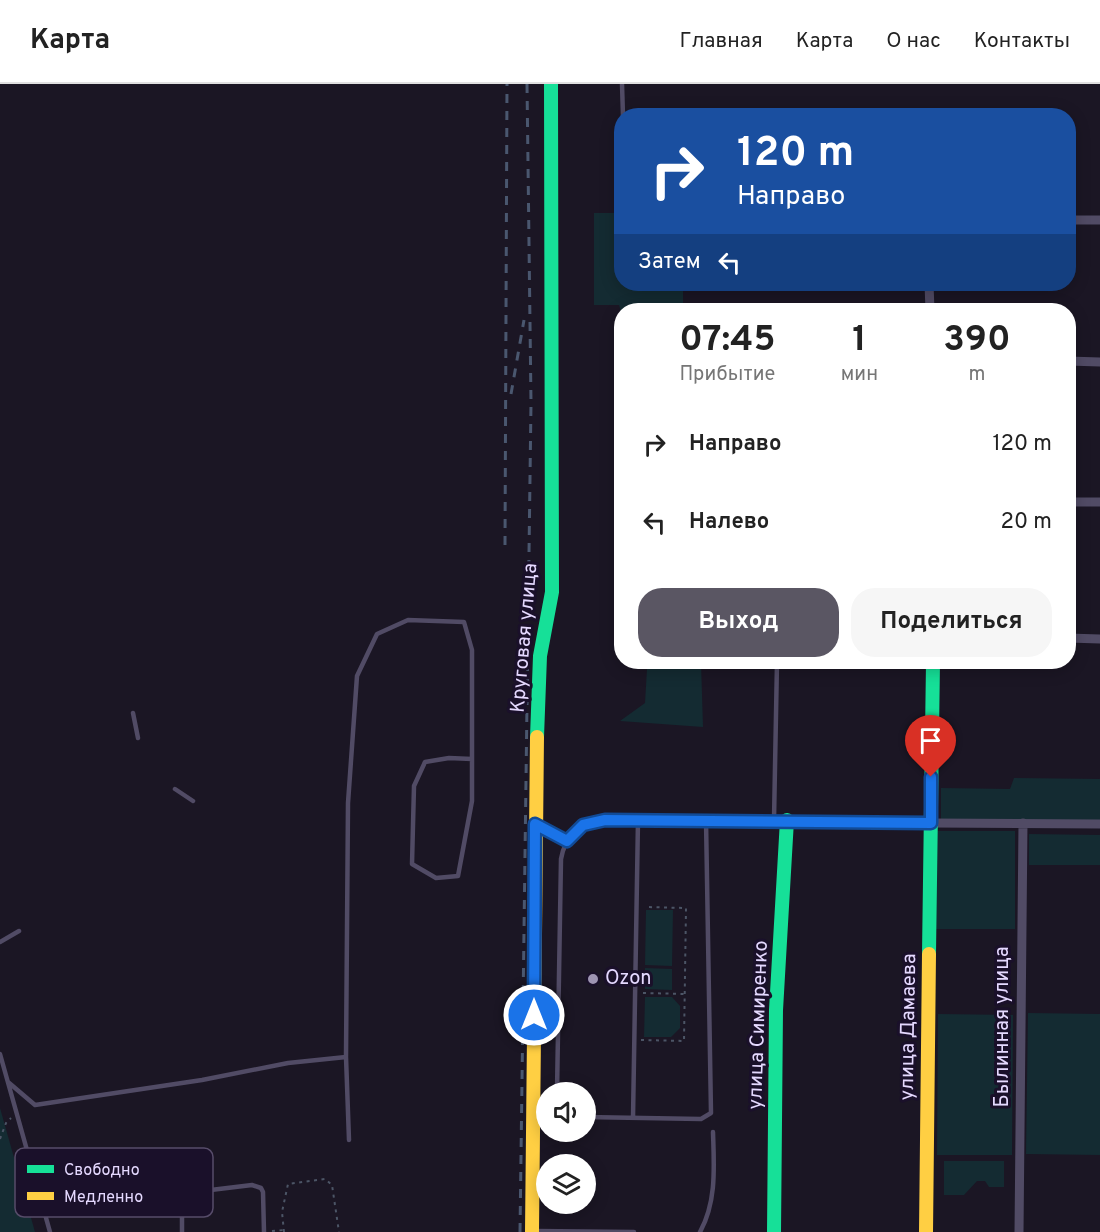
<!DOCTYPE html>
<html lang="ru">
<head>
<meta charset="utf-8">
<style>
  :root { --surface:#fff; --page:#f6f6f6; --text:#222; --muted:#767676; --line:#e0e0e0; --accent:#5a5663 }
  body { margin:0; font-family:Overpass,sans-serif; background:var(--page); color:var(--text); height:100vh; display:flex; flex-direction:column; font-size:22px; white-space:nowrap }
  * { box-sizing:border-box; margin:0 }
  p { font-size:20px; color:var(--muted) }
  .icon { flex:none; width:33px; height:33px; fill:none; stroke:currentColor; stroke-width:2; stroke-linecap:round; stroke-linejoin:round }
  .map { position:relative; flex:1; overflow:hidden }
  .sheet { position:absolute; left:614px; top:219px; width:462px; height:366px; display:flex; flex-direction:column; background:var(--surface); border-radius:24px; box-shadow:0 3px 15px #0003 }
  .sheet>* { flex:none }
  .guide { position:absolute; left:614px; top:24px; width:462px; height:183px; border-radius:24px; box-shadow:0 3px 15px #0003; background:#1a4fa0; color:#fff; overflow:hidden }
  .buttons { position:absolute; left:536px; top:998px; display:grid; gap:12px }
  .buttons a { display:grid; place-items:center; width:60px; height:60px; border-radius:50%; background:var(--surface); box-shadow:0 3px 15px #0003; font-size:30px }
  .pin { position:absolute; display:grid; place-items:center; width:51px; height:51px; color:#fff; margin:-62px -26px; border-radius:50% 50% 50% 0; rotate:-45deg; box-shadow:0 0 6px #0007 }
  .pin .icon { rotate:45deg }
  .me { position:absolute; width:66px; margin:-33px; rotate:0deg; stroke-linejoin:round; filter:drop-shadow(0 0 4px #0008) }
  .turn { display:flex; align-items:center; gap:21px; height:126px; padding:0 24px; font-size:27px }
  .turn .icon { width:78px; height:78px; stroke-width:2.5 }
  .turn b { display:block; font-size:42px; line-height:51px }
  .then { display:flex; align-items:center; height:57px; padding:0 24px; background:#0003; gap:12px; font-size:22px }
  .eta { display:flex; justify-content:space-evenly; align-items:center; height:102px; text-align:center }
  .eta b { font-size:36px; font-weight:700; line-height:42px }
  .cta { display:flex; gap:12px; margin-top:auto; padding:12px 24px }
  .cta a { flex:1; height:69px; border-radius:24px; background:var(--accent); color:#fff; font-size:24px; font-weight:700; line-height:69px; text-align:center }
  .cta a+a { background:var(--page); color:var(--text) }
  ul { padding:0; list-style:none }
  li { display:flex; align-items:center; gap:18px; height:78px; padding:0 24px }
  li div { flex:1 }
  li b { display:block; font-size:22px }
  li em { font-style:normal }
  header { display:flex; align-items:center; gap:36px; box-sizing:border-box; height:84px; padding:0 30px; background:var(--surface); border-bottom:2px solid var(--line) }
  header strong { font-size:28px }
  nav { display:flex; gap:33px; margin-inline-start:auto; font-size:21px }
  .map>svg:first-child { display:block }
  .green { fill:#142b32 }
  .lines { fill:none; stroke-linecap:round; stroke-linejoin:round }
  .path { stroke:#4c5566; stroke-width:2; stroke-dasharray:3 4.5; stroke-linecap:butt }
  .lane { stroke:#514b65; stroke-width:4.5 }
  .street { stroke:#514b65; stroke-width:9 }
  .fast { stroke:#16e098; stroke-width:14 }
  .slow { stroke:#ffcf43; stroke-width:14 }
  .rail { stroke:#4a576f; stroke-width:3; stroke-dasharray:9 8; stroke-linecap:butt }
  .route-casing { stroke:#114b97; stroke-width:15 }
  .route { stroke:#1a73e8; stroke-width:10 }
  .poi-dot { fill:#9e95b2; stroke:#1a102a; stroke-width:2 }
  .labels { text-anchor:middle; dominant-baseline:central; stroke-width:6; stroke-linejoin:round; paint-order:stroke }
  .street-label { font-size:20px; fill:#e5d9ff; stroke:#1a102a }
  .poi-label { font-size:20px; fill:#e5d9ff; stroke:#1a102a; text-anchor:start }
  .key { fill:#1a102a; stroke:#574c6a; stroke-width:1.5 }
  .key-label { font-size:16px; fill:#e5d9ff }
</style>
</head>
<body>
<header>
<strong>Карта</strong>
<nav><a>Главная</a><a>Карта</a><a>О нас</a><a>Контакты</a></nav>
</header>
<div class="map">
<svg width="1100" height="1148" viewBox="0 0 1100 1148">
  <rect width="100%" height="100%" fill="#1b1624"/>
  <!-- green -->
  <path class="green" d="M 594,129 L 621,129 L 621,200 L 683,200 L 683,226 L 621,228 L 619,221 L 594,221 Z
    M 641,578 L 701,578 L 703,643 L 620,637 L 645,619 L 647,585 Z
    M 1014,694 L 1100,695 L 1100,739 L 941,737 L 941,704 L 1010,705 Z
    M 935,747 L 1015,747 L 1015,845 L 935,845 Z
    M 1029,750 L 1100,751 L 1100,781 L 1029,781 Z
    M 646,826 L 673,826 L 672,882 L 645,881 Z
    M 645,884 L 672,885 L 672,906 L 645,905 Z
    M 645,913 L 672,913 L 680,922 L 680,944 L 671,953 L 644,953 Z
    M 1028,929 L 1100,930 L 1100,1071 L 1026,1070 Z
    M 938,930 L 1013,931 L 1012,1071 L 937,1071 Z
    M 0,1024 L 35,1148 L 0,1148 Z
    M 944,1077 L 1004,1077 L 1004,1103 L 989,1103 L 985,1097 L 977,1097 L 964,1111 L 944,1111 Z"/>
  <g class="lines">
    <!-- path -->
    <path class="path" d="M 643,909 L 685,910
      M 641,956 L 684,957 L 686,824 L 645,823
      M 0,1055 L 6,1039 L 11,1034
      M 272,1147 L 284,1146
      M 284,1148 L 282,1128 L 288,1100 L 325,1095 L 332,1101 L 339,1148"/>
    <!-- lane -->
    <path class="lane" d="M 622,0 L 623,32
      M 865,32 L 883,31
      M 133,629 L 138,654
      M 175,705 L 193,717
      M 774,736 L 777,578
      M 538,741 L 567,757
      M 0,858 L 19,847
      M 0,970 L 50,1148
      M 8,998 L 35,1021 L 202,996 L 288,979 L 346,973
      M 557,1008 L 561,775 C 565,752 581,737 605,736 L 928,739
      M 585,1033 L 701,1035 L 711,1029 L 706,736
      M 633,1034 L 638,736
      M 349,1056 L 346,973 L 348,719 L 357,592 L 377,550 L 408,536 L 464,538 L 472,566 L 472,717 L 458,792 L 436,794 L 412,780 L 414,702 L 425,678 L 449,674 L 472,675
      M 535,1147 L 634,1148
      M 182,1148 L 182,1116 L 186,1109 L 252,1101 L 261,1104 L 263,1108 L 264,1148
      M 700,1148 C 717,1117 714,1082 713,1048"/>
    <!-- street -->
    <path class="street" d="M 1068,136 L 1100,136
      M 929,200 L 930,226
      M 1068,277 L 1100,278
      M 1068,418 L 1100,418
      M 1068,554 L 1100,555
      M 931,739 L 1100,740
      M 1019,1148 L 1023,739"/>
    <!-- fast -->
    <path class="fast" d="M 537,653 L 540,572 L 552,508 L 551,0
      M 929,870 L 933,578
      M 774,1148 L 776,926 L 787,736"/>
    <!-- slow -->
    <path class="slow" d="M 532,1148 L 537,653
      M 926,1148 L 929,870"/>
    <!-- rail -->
    <path class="rail" d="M 511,310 L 524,236
      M 505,461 L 507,0
      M 520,1148 L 531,319 L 527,0"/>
  </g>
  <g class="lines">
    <!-- route casing -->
    <g class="route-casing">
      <path id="route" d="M 534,931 L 535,740 L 567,757 L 583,741 L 605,736 L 931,739 L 931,693"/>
    </g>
    <!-- route -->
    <use href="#route" class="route"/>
  </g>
  <!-- markers -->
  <circle class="poi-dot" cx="593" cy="895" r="6"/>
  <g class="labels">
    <!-- street labels -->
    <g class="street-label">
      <text transform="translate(525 554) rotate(-85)">Круговая улица</text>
      <text transform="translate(759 941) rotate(-88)">улица Симиренко</text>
      <text transform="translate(909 943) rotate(-89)">улица Дамаева</text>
      <text transform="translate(1003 943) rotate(-90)">Былинная улица</text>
    </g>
    <!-- poi labels -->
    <g class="poi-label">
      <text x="605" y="895">Ozon</text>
    </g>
  </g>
  <!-- legend -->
  <rect x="15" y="1064" width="198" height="69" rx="9" class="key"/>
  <rect x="27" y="1081" width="27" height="8" fill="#16e098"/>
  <rect x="27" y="1108" width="27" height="8" fill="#ffcf43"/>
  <g class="key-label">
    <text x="64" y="1091">Свободно</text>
    <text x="64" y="1118">Медленно</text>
  </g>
</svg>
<div class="buttons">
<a><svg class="icon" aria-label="sound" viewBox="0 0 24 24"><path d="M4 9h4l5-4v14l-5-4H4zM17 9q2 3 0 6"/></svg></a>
<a><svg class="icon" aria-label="layers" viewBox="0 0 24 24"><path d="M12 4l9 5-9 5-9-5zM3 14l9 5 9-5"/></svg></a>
</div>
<div class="pin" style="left:931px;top:693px;background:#d93025"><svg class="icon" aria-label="arrive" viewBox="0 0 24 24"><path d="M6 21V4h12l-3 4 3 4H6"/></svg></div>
<svg class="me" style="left:534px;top:931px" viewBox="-20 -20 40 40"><circle r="17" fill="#1a73e8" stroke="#fff" stroke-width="3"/><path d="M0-11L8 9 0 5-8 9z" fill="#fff"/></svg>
<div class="guide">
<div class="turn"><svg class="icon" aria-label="right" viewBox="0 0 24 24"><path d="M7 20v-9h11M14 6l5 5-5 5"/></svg><div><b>120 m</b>Направо</div></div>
<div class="then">Затем<svg class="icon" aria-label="left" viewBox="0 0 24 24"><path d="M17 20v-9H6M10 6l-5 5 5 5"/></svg></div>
</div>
<section class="sheet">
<div class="eta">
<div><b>07:45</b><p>Прибытие</p></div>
<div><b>1</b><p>мин</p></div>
<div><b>390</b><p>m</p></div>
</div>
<ul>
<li><svg class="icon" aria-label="right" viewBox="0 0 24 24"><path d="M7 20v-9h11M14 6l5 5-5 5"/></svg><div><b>Направо</b></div><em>120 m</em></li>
<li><svg class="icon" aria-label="left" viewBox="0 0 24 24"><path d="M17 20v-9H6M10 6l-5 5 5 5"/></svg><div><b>Налево</b></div><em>20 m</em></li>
</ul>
<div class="cta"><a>Выход</a><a>Поделиться</a></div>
</section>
</div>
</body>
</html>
